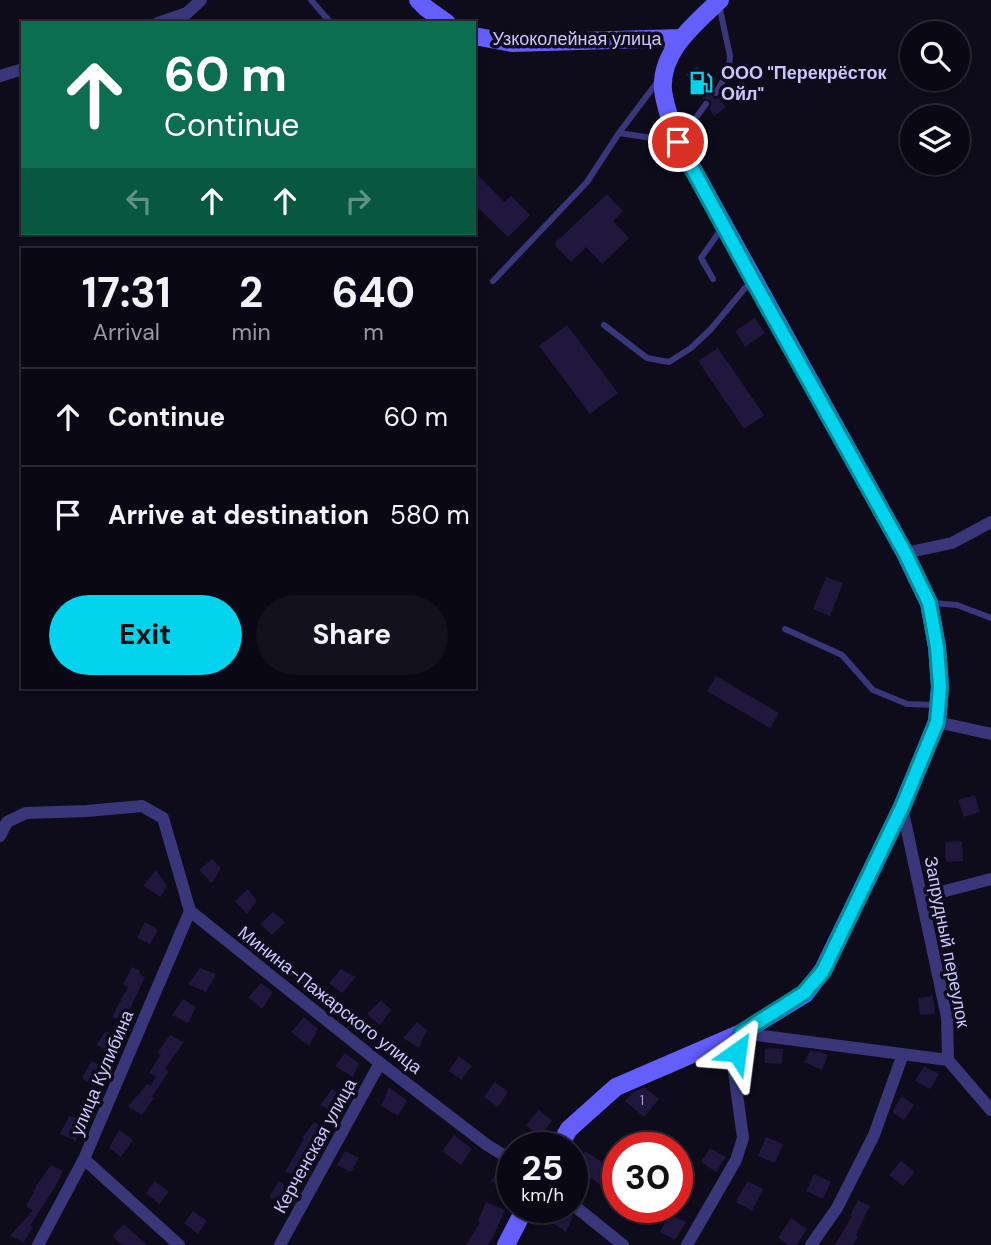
<!DOCTYPE html>
<html lang="en">
<head>
<meta charset="utf-8">
<style>
  :root { --surface:#0a0814; --page:#13111d; --text:#f1f3f6; --muted:#999aa0; --line:#2a2934; --accent:#03d3ed }
  body { margin:0; font-family:"DM Sans",sans-serif; background:var(--page); color:var(--text); height:100vh; display:flex; flex-direction:column; font-size:26px; white-space:nowrap }
  * { box-sizing:border-box; margin:0 }
  p { font-size:23px; color:var(--muted) }
  .icon { flex:none; width:38px; height:38px; fill:none; stroke:currentColor; stroke-width:2; stroke-linecap:round; stroke-linejoin:round }
  .map { position:relative; flex:1; overflow:hidden }
  .panel { position:absolute; left:21px; top:248px; width:455px; height:441px; display:flex; flex-direction:column; background:var(--surface); border-radius:0px; box-shadow:0 2px 5px #0004,0 0 0 2px var(--line) }
  .panel>* { flex:none }
  .top-card { position:absolute; left:21px; top:21px; width:455px; height:214px; border-radius:0px; box-shadow:0 2px 5px #0004,0 0 0 2px var(--line); background:#0b6e4f; color:#fff; overflow:hidden }
  .buttons { position:absolute; left:900px; top:21px; display:grid; gap:14px }
  .buttons a { display:grid; place-items:center; width:70px; height:70px; border-radius:50%; background:var(--surface); box-shadow:0 2px 5px #0004,0 0 0 2px var(--line); font-size:35px }
  .speed { position:absolute; left:497px; top:1132px; display:flex; gap:14px; font-size:35px; font-weight:700; text-align:center }
  .speed>* { display:grid; place-content:center; width:91px; height:91px; border-radius:50%; background:var(--surface); box-shadow:0 2px 5px #0004,0 0 0 2px var(--line); line-height:1 }
  .speed small { font-size:18px; font-weight:400 }
  .speed .limit { border:10px solid #d22; background:#fff; color:#111 }
  .pin { position:absolute; display:grid; place-items:center; width:60px; height:60px; color:#fff; margin:-30px; border:4px solid #fff; border-radius:50%; box-shadow:0 2px 7px #0007 }
  .me { position:absolute; width:77px; margin:-38px; rotate:31deg; stroke-linejoin:round; filter:drop-shadow(0 0 5px #0008) }
  .turn { display:flex; align-items:center; gap:24px; height:147px; padding:0 28px; font-size:32px }
  .turn .icon { width:91px; height:91px; stroke-width:2.5 }
  .turn b { display:block; font-size:49px; line-height:60px }
  .lanes { display:flex; align-items:center; height:66px; padding:0 28px; background:#0003; justify-content:center; gap:35px; direction:ltr }
  .lanes .off { opacity:.35 }
  .eta { display:flex; justify-content:space-evenly; align-items:center; height:119px; text-align:center }
  .eta b { font-size:42px; font-weight:700; line-height:49px }
  .action { display:flex; gap:14px; margin-top:auto; padding:14px 28px }
  .action a { flex:1; height:80px; border-radius:42px; background:var(--accent); color:#111; font-size:28px; font-weight:700; line-height:80px; text-align:center }
  .action a+a { background:var(--page); color:var(--text) }
  ul { padding:0; list-style:none }
  li { display:flex; align-items:center; gap:21px; height:98px; padding:0 28px; border-top:2px solid var(--line) }
  li div { flex:1 }
  li b { display:block; font-size:26px }
  li em { font-style:normal }
  .map>svg:first-child { display:block }
  .building { fill:#1f173c }
  .lines { fill:none; stroke-linecap:round; stroke-linejoin:round }
  .lane { stroke:#3a367a; stroke-width:6 }
  .street { stroke:#3a367a; stroke-width:12 }
  .secondary { stroke:#645efd; stroke-width:18 }
  .route-casing { stroke:#02899a; stroke-width:18 }
  .route { stroke:#03d3ed; stroke-width:12 }
  .labels { text-anchor:middle; dominant-baseline:central; stroke-width:7; stroke-linejoin:round; paint-order:stroke }
  .number-label { font-size:14px; fill:#a29ace }
  .street-label { font-size:18px; fill:#cdc6fe; stroke:#0e0b1b }
  .poi-label { font-size:18px; font-weight:bold; fill:#cdc6fe; stroke:#0e0b1b; text-anchor:start }
</style>
</head>
<body>
<div class="map">
<svg width="991" height="1245" viewBox="0 0 991 1245">
  <rect width="100%" height="100%" fill="#0e0b1b"/>
  <!-- building -->
  <path class="building" d="M 697,66 L 712,88 L 710,92 L 712,96 L 715,99 L 719,98 L 726,108 L 714,116 L 709,109 L 711,105 L 711,101 L 707,99 L 703,99 L 686,74 Z
    M 474,171 L 504,202 L 511,196 L 530,215 L 508,237 L 474,204 Z
    M 607,194 L 623,211 L 613,221 L 629,238 L 602,264 L 586,247 L 571,262 L 554,244 Z
    M 755,318 L 765,333 L 745,347 L 735,331 Z
    M 567,325 L 618,393 L 590,414 L 539,346 Z
    M 718,348 L 764,415 L 744,429 L 698,361 Z
    M 826,577 L 843,583 L 830,616 L 813,609 Z
    M 716,676 L 779,713 L 770,728 L 707,691 Z
    M 975,795 L 980,812 L 964,817 L 958,800 Z
    M 962,841 L 963,861 L 946,862 L 945,842 Z
    M 212,859 L 221,868 L 212,883 L 199,870 Z
    M 156,870 L 167,886 L 161,897 L 143,886 Z
    M 248,889 L 257,901 L 247,914 L 235,901 Z
    M 273,912 L 285,922 L 272,935 L 260,924 Z
    M 145,922 L 158,930 L 150,944 L 137,938 Z
    M 132,967 L 140,971 L 139,974 L 145,977 L 124,1022 L 112,1017 L 128,987 L 123,985 Z
    M 200,968 L 216,974 L 206,992 L 188,984 Z
    M 341,969 L 356,977 L 342,993 L 329,983 Z
    M 261,983 L 273,992 L 262,1009 L 248,997 Z
    M 933,996 L 935,1014 L 920,1015 L 918,998 Z
    M 183,999 L 196,1007 L 188,1023 L 172,1015 Z
    M 381,1000 L 391,1010 L 380,1025 L 367,1014 Z
    M 304,1017 L 318,1029 L 309,1046 L 291,1032 Z
    M 417,1022 L 427,1030 L 419,1048 L 403,1038 Z
    M 106,1031 L 118,1039 L 111,1053 L 96,1045 Z
    M 170,1035 L 184,1042 L 165,1069 L 169,1071 L 152,1097 L 154,1098 L 142,1115 L 128,1107 L 147,1084 L 151,1086 L 156,1076 L 149,1073 L 161,1054 L 157,1053 Z
    M 770,1048 L 783,1049 L 782,1064 L 765,1063 L 765,1049 Z
    M 810,1051 L 821,1052 L 828,1055 L 822,1070 L 804,1062 Z
    M 345,1053 L 359,1063 L 353,1077 L 335,1066 Z
    M 459,1056 L 472,1066 L 461,1080 L 449,1071 Z
    M 91,1061 L 106,1068 L 100,1087 L 82,1079 Z
    M 924,1066 L 939,1074 L 930,1089 L 915,1081 Z
    M 495,1082 L 508,1092 L 498,1107 L 484,1097 Z
    M 389,1087 L 407,1101 L 398,1116 L 381,1106 Z
    M 644,1087 L 659,1099 L 644,1117 L 625,1101 L 632,1093 Z
    M 332,1089 L 347,1098 L 338,1114 L 320,1105 Z
    M 902,1096 L 914,1105 L 904,1120 L 892,1112 Z
    M 539,1110 L 552,1121 L 539,1136 L 526,1125 Z
    M 69,1116 L 85,1119 L 76,1141 L 60,1134 Z
    M 314,1122 L 329,1131 L 299,1176 L 285,1172 L 304,1139 L 302,1138 Z
    M 119,1130 L 133,1140 L 121,1157 L 109,1148 Z
    M 454,1135 L 472,1149 L 461,1165 L 442,1151 Z
    M 766,1137 L 783,1144 L 775,1163 L 758,1156 Z
    M 710,1148 L 726,1157 L 716,1172 L 701,1162 Z
    M 345,1151 L 359,1158 L 351,1172 L 337,1165 Z
    M 585,1151 L 602,1162 L 601,1164 L 618,1177 L 618,1199 L 592,1178 L 591,1179 L 574,1168 Z
    M 901,1161 L 915,1172 L 903,1186 L 889,1175 Z
    M 51,1165 L 63,1171 L 55,1187 L 30,1226 L 33,1227 L 24,1242 L 10,1236 L 33,1210 L 26,1207 L 38,1183 Z
    M 503,1165 L 513,1171 L 513,1185 L 508,1192 L 491,1181 Z
    M 814,1174 L 831,1182 L 823,1199 L 806,1191 Z
    M 155,1181 L 169,1192 L 159,1204 L 146,1193 Z
    M 279,1181 L 291,1191 L 282,1204 L 269,1197 Z
    M 747,1181 L 763,1189 L 752,1211 L 736,1202 Z
    M 858,1200 L 870,1206 L 856,1235 L 858,1237 L 853,1245 L 835,1245 L 852,1216 L 850,1216 Z
    M 486,1202 L 505,1210 L 493,1237 L 488,1245 L 466,1245 L 480,1222 L 478,1221 Z
    M 556,1208 L 573,1216 L 566,1232 L 550,1221 Z
    M 193,1211 L 207,1221 L 198,1234 L 184,1223 Z
    M 669,1214 L 686,1222 L 675,1240 L 660,1232 Z
    M 791,1218 L 807,1229 L 797,1245 L 789,1245 L 778,1238 Z
    M 124,1224 L 147,1245 L 122,1245 L 112,1236 Z"/>
  <g class="lines">
    <!-- lane -->
    <path class="lane" d="M 311,0 L 331,23
      M 716,93 L 729,70 L 730,56 L 719,5
      M 619,133 L 658,81
      M 713,279 L 701,258 L 722,228
      M 493,281 L 587,182 L 619,133 L 678,142 L 706,104
      M 604,325 L 647,358 L 669,362 L 691,348 L 711,329 L 745,288 L 752,283
      M 933,603 L 957,605 L 991,618
      M 785,629 L 842,655 L 873,690 L 907,704 L 937,705"/>
    <!-- street -->
    <path class="street" d="M 158,23 L 187,13 L 201,0
      M 0,76 L 23,69
      M 905,553 L 952,543 L 991,522
      M 937,722 L 991,734
      M 902,807 L 947,1017 L 948,1060 L 991,1110
      M 0,836 L 7,822 L 26,813 L 87,811 L 142,806 L 163,818 L 190,911 L 380,1063 L 487,1145 L 513,1161
      M 922,897 L 991,879
      M 84,1159 L 179,1245
      M 572,1204 L 623,1245
      M 38,1245 L 84,1159 L 190,911
      M 280,1245 L 380,1063
      M 687,1245 L 736,1160 L 743,1138 L 734,1072 L 741,1033 L 948,1060
      M 811,1245 L 837,1208 L 874,1135 L 903,1054"/>
    <!-- secondary -->
    <path class="secondary" d="M 418,0 L 426,8 L 447,23
      M 474,36 L 512,43 L 681,38
      M 558,1148 L 569,1129 L 616,1087 L 741,1033 L 805,994 L 823,970 L 902,807 L 937,722 L 940,687 L 937,647 L 929,603 L 905,553 L 678,142 C 672,125 665,107 663,90 C 660,51 695,24 720,0
      M 506,1245 L 525,1208"/>
  </g>
  <g class="lines">
    <!-- route casing -->
    <g class="route-casing">
      <path id="route" d="M 678,142 L 754,282 L 905,553 L 929,603 L 937,647 L 940,687 L 937,722 L 902,807 L 823,971 L 804,993 L 741,1033 L 737,1052"/>
    </g>
    <!-- route -->
    <use href="#route" class="route"/>
  </g>
  <!-- icons -->
  <defs>
    <g id="fuel-bare" transform="scale(1.89)"><path d="M-5.5-6h7V0h2V4h1.3V-2.5L3-4.5l.8-.8L6-3V5H2.5V1h-1V6h-7ZM-4.2-4.7v3.2H.2V-4.7Z" fill="#03d3ed" stroke="#0e0b1b" stroke-width="2.5" paint-order="stroke"/></g>
  </defs>
  <g fill-rule="evenodd">
    <use href="#fuel-bare" x="701" y="83"/>
  </g>
  <g class="labels">
    <!-- number labels -->
    <g class="number-label">
      <text x="642" y="1100">1</text>
    </g>
    <!-- street labels -->
    <g class="street-label">
      <text x="577" y="39">Узкоколейная улица</text>
      <text transform="translate(947 942) rotate(79)">Запрудный переулок</text>
      <text transform="translate(330 1000) rotate(38)">Минина-Пажарского улица</text>
      <text transform="translate(102 1073) rotate(-67)">улица Кулибина</text>
      <text transform="translate(315 1146) rotate(-61)">Керченская улица</text>
    </g>
    <!-- poi labels -->
    <g class="poi-label">
      <text x="721" y="73">ООО "Перекрёсток<tspan x="721" dy="21">Ойл"</tspan></text>
    </g>
  </g>
</svg>
<div class="buttons">
<a><svg class="icon" aria-label="search" viewBox="0 0 24 24"><circle cx="10" cy="10" r="6"/><path d="M15 15l6 6"/></svg></a>
<a><svg class="icon" aria-label="layers" viewBox="0 0 24 24"><path d="M12 4l9 5-9 5-9-5zM3 14l9 5 9-5"/></svg></a>
</div>
<div class="speed"><div>25<small>km/h</small></div><div class="limit">30</div></div>
<div class="pin" style="left:678px;top:142px;background:#d93025"><svg class="icon" aria-label="arrive" viewBox="0 0 24 24"><path d="M6 21V4h12l-3 4 3 4H6"/></svg></div>
<svg class="me" style="left:737px;top:1052px" viewBox="-20 -20 40 40"><path d="M0-17L14 15 0 8-14 15z" fill="#03d3ed" stroke="#fff" stroke-width="4"/></svg>
<div class="top-card">
<div class="turn"><svg class="icon" aria-label="ahead" viewBox="0 0 24 24"><path d="M12 20V5M6 11l6-6 6 6"/></svg><div><b>60 m</b>Continue</div></div>
<div class="lanes"><svg class="icon off" aria-label="left" viewBox="0 0 24 24"><path d="M17 20v-9H6M10 6l-5 5 5 5"/></svg><svg class="icon" aria-label="ahead" viewBox="0 0 24 24"><path d="M12 20V5M6 11l6-6 6 6"/></svg><svg class="icon" aria-label="ahead" viewBox="0 0 24 24"><path d="M12 20V5M6 11l6-6 6 6"/></svg><svg class="icon off" aria-label="right" viewBox="0 0 24 24"><path d="M7 20v-9h11M14 6l5 5-5 5"/></svg></div>
</div>
<section class="panel">
<div class="eta">
<div><b>17:31</b><p>Arrival</p></div>
<div><b>2</b><p>min</p></div>
<div><b>640</b><p>m</p></div>
</div>
<ul>
<li><svg class="icon" aria-label="ahead" viewBox="0 0 24 24"><path d="M12 20V5M6 11l6-6 6 6"/></svg><div><b>Continue</b></div><em>60 m</em></li>
<li><svg class="icon" aria-label="arrive" viewBox="0 0 24 24"><path d="M6 21V4h12l-3 4 3 4H6"/></svg><div><b>Arrive at destination</b></div><em>580 m</em></li>
</ul>
<div class="action"><a>Exit</a><a>Share</a></div>
</section>
</div>
</body>
</html>
